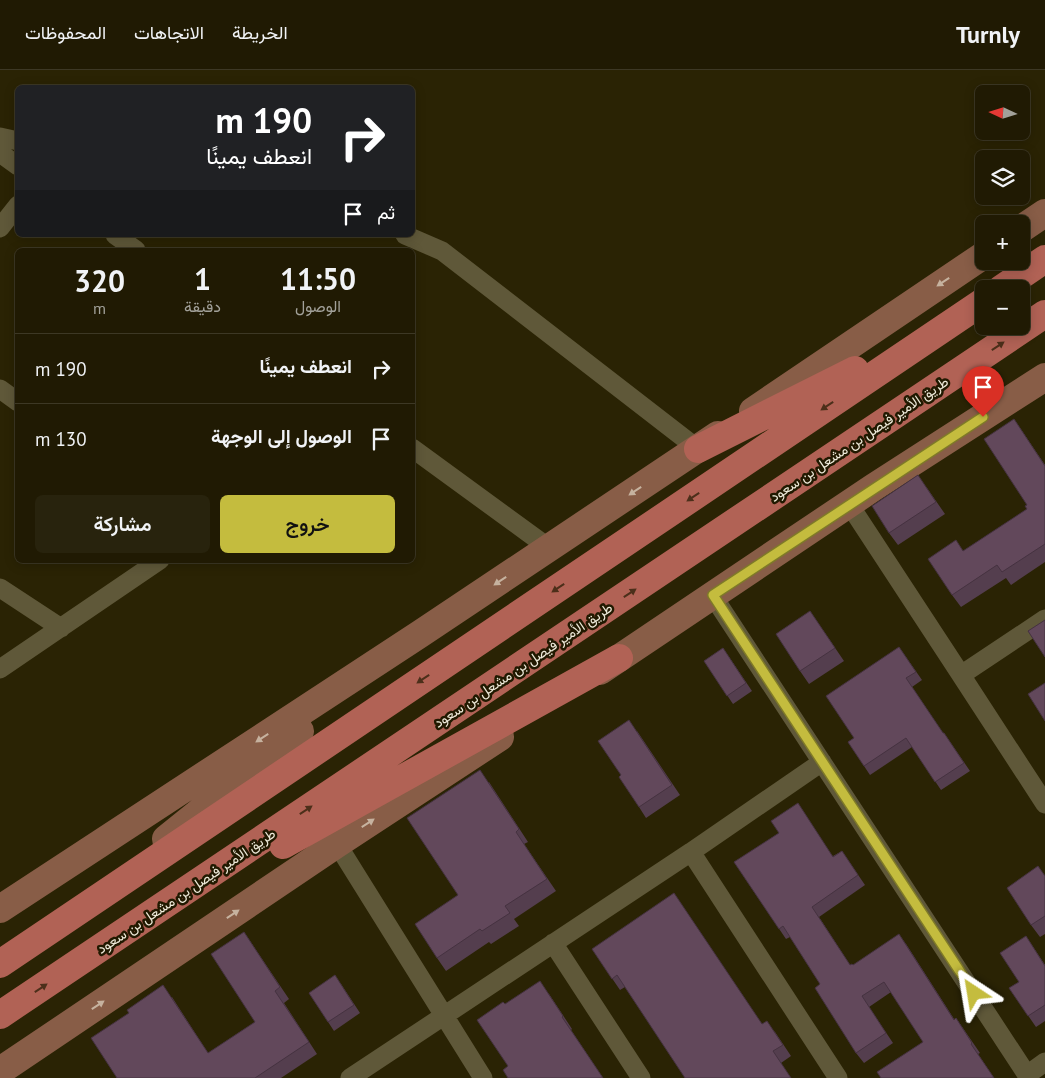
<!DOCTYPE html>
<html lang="ar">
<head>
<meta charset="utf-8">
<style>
  :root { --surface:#201a03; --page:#28230d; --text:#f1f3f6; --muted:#a2a19a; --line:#3d3825; --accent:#c4bc3e }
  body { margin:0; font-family:"PT Sans",Vazirmatn,sans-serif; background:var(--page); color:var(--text); direction:rtl; height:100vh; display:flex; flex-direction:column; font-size:19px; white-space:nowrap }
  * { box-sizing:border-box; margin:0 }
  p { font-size:16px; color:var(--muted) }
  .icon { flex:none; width:28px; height:28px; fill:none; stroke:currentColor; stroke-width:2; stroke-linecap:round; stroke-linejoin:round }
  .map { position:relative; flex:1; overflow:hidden; direction:ltr }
  .drawer { position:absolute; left:15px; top:178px; width:400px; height:315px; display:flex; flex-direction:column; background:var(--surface); border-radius:8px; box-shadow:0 2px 12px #0003,0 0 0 1px var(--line); direction:rtl }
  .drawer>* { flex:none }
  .banner { position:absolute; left:15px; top:15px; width:400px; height:152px; border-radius:8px; box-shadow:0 2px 12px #0003,0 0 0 1px var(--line); direction:rtl; background:#202124; color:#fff; overflow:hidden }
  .needle { width:32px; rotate:274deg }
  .fabs { position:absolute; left:975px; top:15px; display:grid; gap:10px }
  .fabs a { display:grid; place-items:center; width:55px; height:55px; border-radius:8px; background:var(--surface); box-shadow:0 2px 12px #0003,0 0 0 1px var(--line); font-size:25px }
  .pin { position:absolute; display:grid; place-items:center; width:42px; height:42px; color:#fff; margin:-51px -21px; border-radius:50% 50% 50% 0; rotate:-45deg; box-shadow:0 0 5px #0007 }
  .pin .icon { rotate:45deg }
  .me { position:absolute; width:55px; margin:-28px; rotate:327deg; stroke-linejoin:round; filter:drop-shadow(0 0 4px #0008) }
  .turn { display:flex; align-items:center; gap:18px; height:105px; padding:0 20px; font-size:22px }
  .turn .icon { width:65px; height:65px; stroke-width:2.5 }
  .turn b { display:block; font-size:35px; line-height:42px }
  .then { display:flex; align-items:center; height:48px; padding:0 20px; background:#0003; gap:10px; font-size:19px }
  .eta { display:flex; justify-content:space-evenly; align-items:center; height:85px; text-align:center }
  .eta b { font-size:30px; font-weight:600; line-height:35px }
  .primary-button { display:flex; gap:10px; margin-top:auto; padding:10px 20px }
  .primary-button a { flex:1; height:58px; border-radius:8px; background:var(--accent); color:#111; font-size:20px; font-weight:600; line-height:58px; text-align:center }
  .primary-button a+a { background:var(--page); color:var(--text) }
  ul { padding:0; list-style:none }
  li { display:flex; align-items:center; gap:15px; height:70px; padding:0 20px; border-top:1px solid var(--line) }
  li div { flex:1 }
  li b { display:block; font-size:19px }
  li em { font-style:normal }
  header { display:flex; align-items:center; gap:30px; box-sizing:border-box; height:70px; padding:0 25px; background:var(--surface); border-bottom:1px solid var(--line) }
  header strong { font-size:24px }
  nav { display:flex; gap:28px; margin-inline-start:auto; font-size:18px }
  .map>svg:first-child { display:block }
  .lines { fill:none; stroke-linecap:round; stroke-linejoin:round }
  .street { stroke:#5f5839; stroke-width:19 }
  .secondary { stroke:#885d47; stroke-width:28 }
  .primary { stroke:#b16255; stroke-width:28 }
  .wall { fill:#543e4e }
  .shaded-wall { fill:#453240 }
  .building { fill:#62485b; stroke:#453240 }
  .oneway { fill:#c6b29f }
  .oneway2 { fill:#4c2f1a }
  .route-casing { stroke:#7f7a28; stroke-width:12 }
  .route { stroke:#c4bc3e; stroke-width:9 }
  .labels { text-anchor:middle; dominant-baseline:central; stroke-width:5; stroke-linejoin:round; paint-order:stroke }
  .street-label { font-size:14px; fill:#efebda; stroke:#211900 }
</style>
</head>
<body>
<header>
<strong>Turnly</strong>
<nav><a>الخريطة</a><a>الاتجاهات</a><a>المحفوظات</a></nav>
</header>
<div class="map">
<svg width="1045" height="1008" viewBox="0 0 1045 1008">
  <rect width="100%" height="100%" fill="#2a2304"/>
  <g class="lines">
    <!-- street -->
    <path class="street" d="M 0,67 L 18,71
      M 0,83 L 18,96
      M 0,158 L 18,135
      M 115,165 L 136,180
      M 405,165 L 442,181 L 698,379
      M 0,319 L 18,332
      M 412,378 L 549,478
      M 849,434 L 961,605 L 1045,549
      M 0,518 L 61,558
      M 711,523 L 1029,1008
      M 0,599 L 160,490
      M 961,605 L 1045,734
      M 822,692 L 691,782 L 838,1008
      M 337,774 L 483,1008
      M 553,873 L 641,1008
      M 1027,1005 L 1045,992
      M 350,1008 L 691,782"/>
    <!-- secondary -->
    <path class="secondary" d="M 1021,159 L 1045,143
      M 753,341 L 984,185
      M 600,601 L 874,417 L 1045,307
      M 166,769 L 300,661
      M 0,839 L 420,564 L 718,365
      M 0,1001 L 337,774 L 500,667"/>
    <!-- primary -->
    <path class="primary" d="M 1001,219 L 1045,189
      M 698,379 L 855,300
      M 283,775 L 619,588
      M 0,894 L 984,231
      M 0,945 L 1045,244"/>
  </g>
  <!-- wall -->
  <path class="wall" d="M 1014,349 L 1045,395 L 1045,492 L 1011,515 L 1006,508 L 961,537 L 952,525 L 963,481 L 1027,439 L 1027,435 Z
    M 927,418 L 945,444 L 898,475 L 889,463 Z
    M 810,541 L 844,591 L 809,614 L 800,601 Z
    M 899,577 L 922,610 L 912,617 L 943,663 L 944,663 L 970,701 L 941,720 L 912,677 L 870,705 L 848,672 L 854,668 Z
    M 723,578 L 752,621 L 733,634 L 704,591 Z
    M 637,661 L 680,725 L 646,748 L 639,737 L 621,705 Z
    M 489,712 L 528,772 L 524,774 L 556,821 L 514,849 L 519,856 L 491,874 L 489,872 L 446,901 L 437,888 L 458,825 Z
    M 779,763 L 833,786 L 842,781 L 865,815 L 819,847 L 850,895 L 853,895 L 906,874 L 954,949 L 956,948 L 980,983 L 978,984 L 994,1008 L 881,1008 L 923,972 L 891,922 L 869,937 L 893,973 L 864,993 L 856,983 L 820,914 L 790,867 L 786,869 L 734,792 Z
    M 1045,806 L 1045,864 L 1040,867 L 1031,855 Z
    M 244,862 L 289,929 L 284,933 L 317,984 L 281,1008 L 117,1008 L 172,927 L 208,983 L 255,952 Z
    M 1026,866 L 1045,895 L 1045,951 L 1036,957 L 1009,918 L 1019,912 Z
    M 592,879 L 762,954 L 775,962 L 791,986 L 781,993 L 625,917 L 620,920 Z
    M 341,914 L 360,943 L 334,961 L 309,923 Z
    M 549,924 L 572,959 L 571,960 L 603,1008 L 508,1008 L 508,996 Z"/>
  <!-- shaded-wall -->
  <path class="shaded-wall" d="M 899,864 L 906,874 L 961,960 L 954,950 Z"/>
  <!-- building -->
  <path class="building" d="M 1014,349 L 1045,396 L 1045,474 L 1002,502 L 997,495 L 952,525 L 928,489 L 956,470 L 963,481 L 1027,439 L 1025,436 L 1027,435 L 984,369 Z
    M 918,405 L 936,432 L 889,463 L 872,436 Z
    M 810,541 L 835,578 L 800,601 L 776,564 Z
    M 1045,550 L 1045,587 L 1028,561 Z
    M 899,577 L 916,602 L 906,608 L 943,663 L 944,663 L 964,693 L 935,712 L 906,668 L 864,696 L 848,672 L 854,668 L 826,626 Z
    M 723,578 L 746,613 L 727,626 L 704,591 Z
    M 1045,613 L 1045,651 L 1028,624 Z
    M 629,650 L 672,715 L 639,737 L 619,707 L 621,705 L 598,671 Z
    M 480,700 L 519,759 L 516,762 L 547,809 L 505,836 L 510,843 L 482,861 L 480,859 L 437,888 L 415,854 L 458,825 L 407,748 Z
    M 798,733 L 833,787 L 842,781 L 858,805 L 812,837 L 850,895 L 852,894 L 853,895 L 899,864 L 954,950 L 956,948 L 972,973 L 971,974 L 994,1008 L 881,1008 L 877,1002 L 923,972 L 884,912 L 862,926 L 886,963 L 856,983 L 815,918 L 820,914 L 783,856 L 779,859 L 734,792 L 779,763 L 771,751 Z
    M 1038,796 L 1045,806 L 1045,846 L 1031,855 L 1007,818 Z
    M 674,823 L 762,954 L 767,951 L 783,975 L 773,981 L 791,1008 L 685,1008 L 617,905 L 612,909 L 592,879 Z
    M 244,862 L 280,917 L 275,921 L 309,972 L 255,1008 L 117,1008 L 91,968 L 129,943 L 127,940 L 163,915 L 208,983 L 255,952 L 211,884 Z
    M 1026,866 L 1045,896 L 1045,935 L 1028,946 L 1009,918 L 1019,912 L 1000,883 Z
    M 335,905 L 354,935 L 328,952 L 309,923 Z
    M 540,911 L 563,946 L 562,947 L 603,1008 L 508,1008 L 503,1000 L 508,996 L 477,950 L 503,932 L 505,934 Z"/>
  <!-- one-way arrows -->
  <defs><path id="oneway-solid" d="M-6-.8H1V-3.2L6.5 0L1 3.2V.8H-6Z" transform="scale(1.25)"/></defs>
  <g class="oneway">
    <use href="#oneway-solid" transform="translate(943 212) rotate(146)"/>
    <use href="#oneway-solid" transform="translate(635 421) rotate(146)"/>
    <use href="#oneway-solid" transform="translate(500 511) rotate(146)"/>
    <use href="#oneway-solid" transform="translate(262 668) rotate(147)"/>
    <use href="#oneway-solid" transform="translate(368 753) rotate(-33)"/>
    <use href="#oneway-solid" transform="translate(233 844) rotate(-34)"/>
    <use href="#oneway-solid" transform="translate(98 935) rotate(-34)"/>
  </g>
  <g class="oneway2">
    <use href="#oneway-solid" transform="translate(998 276) rotate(-34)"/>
    <use href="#oneway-solid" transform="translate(827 336) rotate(146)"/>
    <use href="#oneway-solid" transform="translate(693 427) rotate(146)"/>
    <use href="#oneway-solid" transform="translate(558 518) rotate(146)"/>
    <use href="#oneway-solid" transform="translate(630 523) rotate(-34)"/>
    <use href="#oneway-solid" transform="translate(423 609) rotate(146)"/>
    <use href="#oneway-solid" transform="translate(306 740) rotate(-34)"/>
    <use href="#oneway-solid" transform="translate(41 918) rotate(-34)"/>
  </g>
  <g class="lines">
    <!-- route casing -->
    <g class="route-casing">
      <path id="route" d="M 974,923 L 713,525 L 983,347"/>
    </g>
    <!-- route -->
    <use href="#route" class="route"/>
  </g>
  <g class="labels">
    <!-- street labels -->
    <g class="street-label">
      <text transform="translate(859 369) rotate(-34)">طريق الأمير فيصل بن مشعل بن سعود</text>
      <text transform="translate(523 595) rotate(-34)">طريق الأمير فيصل بن مشعل بن سعود</text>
      <text transform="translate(186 821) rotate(-34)">طريق الأمير فيصل بن مشعل بن سعود</text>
    </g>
  </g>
</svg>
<div class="fabs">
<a><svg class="needle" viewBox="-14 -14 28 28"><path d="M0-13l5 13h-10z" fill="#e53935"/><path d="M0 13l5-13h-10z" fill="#a2a19a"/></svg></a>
<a><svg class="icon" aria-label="layers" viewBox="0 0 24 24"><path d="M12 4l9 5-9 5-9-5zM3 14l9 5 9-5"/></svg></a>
<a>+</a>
<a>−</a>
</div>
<div class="pin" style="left:983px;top:347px;background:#d93025"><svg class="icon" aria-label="arrive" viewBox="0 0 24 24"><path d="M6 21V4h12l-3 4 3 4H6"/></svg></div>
<svg class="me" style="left:974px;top:923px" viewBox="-20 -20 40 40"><path d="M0-17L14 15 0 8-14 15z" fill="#c4bc3e" stroke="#fff" stroke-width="4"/></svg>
<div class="banner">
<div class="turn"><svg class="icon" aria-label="right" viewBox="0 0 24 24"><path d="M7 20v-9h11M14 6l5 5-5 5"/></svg><div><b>190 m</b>انعطف يمينًا</div></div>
<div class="then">ثم<svg class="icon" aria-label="arrive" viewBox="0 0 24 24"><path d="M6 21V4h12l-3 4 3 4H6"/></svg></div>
</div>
<section class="drawer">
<div class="eta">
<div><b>11:50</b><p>الوصول</p></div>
<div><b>1</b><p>دقيقة</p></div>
<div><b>320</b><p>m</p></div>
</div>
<ul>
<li><svg class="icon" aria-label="right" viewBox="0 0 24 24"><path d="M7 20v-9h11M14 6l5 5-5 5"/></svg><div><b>انعطف يمينًا</b></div><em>190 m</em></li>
<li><svg class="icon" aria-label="arrive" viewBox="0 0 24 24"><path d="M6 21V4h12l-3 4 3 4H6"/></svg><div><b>الوصول إلى الوجهة</b></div><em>130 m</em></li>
</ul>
<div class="primary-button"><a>خروج</a><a>مشاركة</a></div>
</section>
</div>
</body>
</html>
